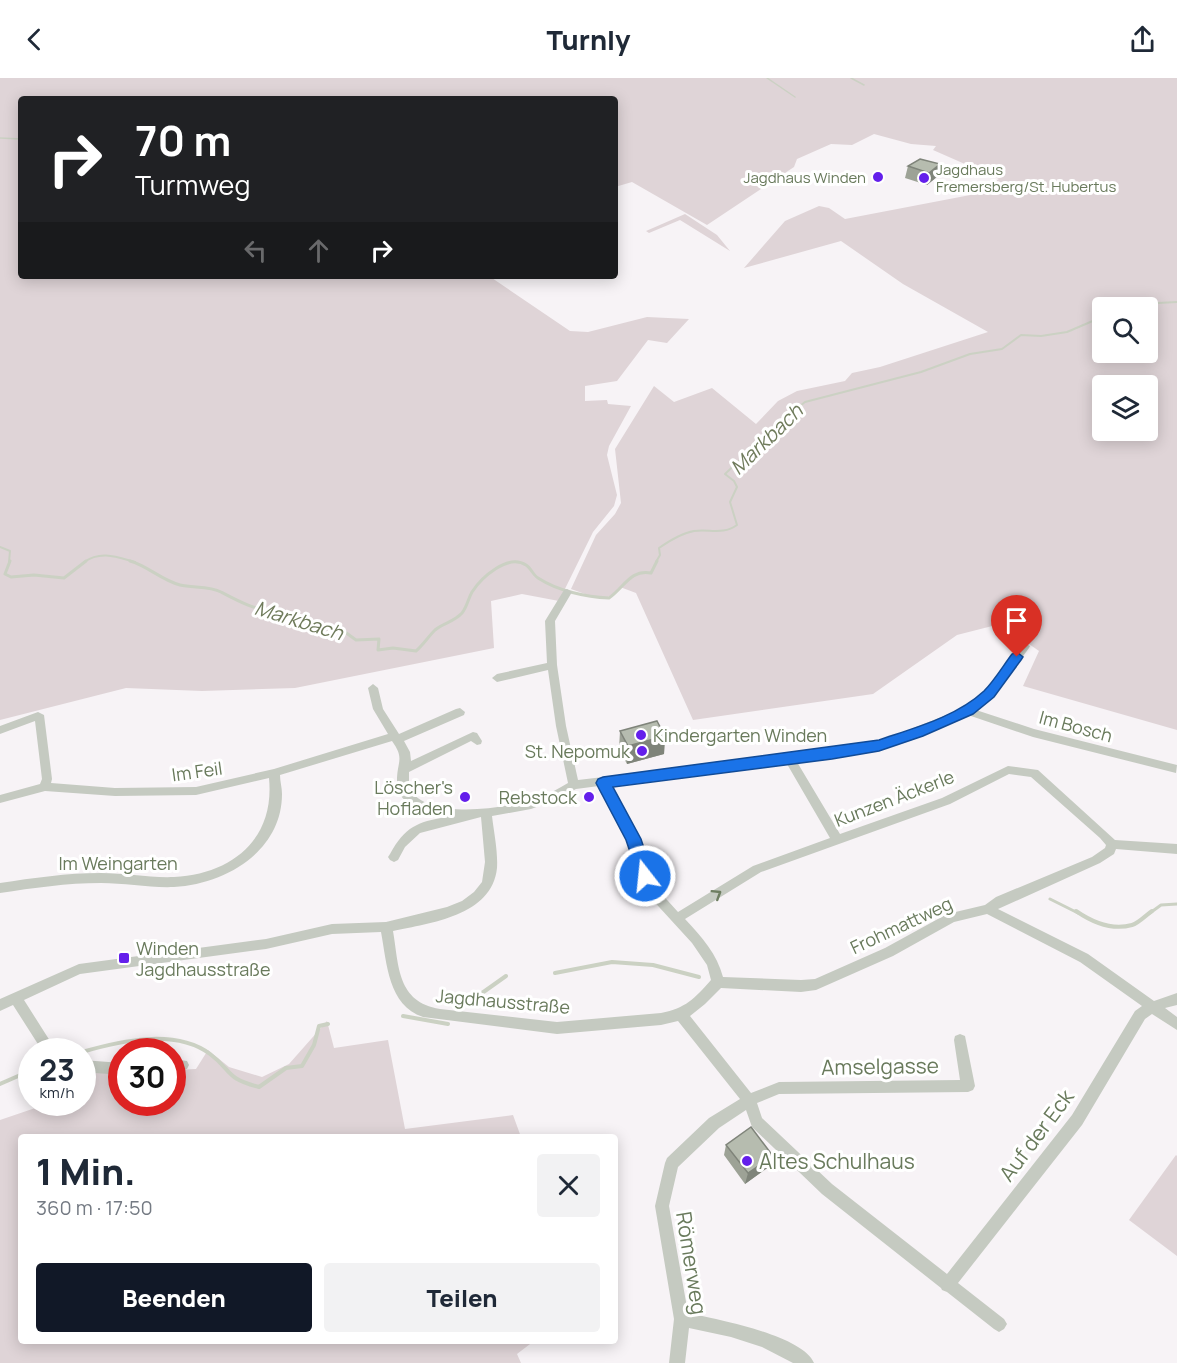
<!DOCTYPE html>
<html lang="de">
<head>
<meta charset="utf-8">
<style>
  :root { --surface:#fff; --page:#f2f2f3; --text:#1f2937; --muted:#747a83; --accent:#111827 }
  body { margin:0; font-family:Manrope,sans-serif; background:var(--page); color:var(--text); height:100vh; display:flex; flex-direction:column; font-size:22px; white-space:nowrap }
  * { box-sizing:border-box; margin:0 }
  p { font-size:20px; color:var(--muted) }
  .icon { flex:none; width:33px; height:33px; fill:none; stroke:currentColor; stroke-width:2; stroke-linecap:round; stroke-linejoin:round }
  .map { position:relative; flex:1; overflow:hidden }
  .drawer { position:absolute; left:18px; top:1056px; width:600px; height:210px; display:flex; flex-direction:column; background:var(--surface); border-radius:6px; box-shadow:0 3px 15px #0003 }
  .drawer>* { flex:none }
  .guide { position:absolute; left:18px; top:18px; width:600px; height:183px; border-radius:6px; box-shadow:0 3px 15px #0003; background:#202124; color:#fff; overflow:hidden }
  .buttons { position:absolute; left:1092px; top:219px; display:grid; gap:12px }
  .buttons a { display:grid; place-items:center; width:66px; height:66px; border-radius:6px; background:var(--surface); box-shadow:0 3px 15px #0003; font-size:30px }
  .speed { position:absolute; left:18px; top:960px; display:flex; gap:12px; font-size:30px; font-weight:700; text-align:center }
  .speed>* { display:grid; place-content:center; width:78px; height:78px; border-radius:50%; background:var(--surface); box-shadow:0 3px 15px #0003; line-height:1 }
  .speed small { font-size:15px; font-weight:400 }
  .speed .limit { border:9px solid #d22; background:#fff; color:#111 }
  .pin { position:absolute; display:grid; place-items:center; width:51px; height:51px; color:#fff; margin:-62px -26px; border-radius:50% 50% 50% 0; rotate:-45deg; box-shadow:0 0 6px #0007 }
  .pin .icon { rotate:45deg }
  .me { position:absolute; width:66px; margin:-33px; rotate:344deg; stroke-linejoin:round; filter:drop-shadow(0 0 4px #0008) }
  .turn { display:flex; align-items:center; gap:21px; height:126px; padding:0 18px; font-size:27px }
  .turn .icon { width:78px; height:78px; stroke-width:2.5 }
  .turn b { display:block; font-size:42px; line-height:51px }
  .lanes { display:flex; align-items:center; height:57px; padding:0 18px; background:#0003; justify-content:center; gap:30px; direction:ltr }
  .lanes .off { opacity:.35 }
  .round { display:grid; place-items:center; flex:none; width:63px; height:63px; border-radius:6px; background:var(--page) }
  .headline { display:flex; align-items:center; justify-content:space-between; height:102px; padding:0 18px }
  h1 { font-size:36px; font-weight:800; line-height:45px }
  .cta { display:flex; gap:12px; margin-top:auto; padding:12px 18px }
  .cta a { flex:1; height:69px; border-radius:6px; background:var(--accent); color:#fff; font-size:24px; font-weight:800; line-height:69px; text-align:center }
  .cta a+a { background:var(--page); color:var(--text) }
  header { display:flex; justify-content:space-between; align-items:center; height:78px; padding:0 18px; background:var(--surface); font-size:27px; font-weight:800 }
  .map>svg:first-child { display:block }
  .green { fill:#dfd4d7; fill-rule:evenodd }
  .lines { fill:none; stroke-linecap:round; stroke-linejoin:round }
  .stream-far3 { stroke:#cbd1c3; stroke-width:1.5 }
  .stream-far2 { stroke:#cbd1c3; stroke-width:2 }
  .stream-far1 { stroke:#cbd1c3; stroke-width:3 }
  .stream { stroke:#cbd1c3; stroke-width:4 }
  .minor { fill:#c5cac1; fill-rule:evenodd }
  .wall { fill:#9da296 }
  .shaded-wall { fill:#7f847a }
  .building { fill:#b6bcaf; stroke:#7f847a; stroke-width:1.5 }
  .oneway { stroke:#6e7e61 }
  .route { fill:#1a73e8; stroke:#114b97; stroke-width:1.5 }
  .poi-dot { fill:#641feb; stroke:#fff; stroke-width:2 }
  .labels { text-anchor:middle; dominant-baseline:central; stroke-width:6; stroke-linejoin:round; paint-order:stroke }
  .far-poi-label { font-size:15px; fill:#697a5c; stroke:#fff; text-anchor:start }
  .street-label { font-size:18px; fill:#697a5c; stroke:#fff }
  .poi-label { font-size:18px; fill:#697a5c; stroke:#fff; text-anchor:end }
  .water-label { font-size:20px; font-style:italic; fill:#6f7b5b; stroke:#fff }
  .near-street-label { font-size:21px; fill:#697a5c; stroke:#fff }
  .near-poi-label { font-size:21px; fill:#697a5c; stroke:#fff; text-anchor:start }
</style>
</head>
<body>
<header><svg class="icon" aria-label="back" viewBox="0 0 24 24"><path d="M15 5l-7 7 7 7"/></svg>Turnly<svg class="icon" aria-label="share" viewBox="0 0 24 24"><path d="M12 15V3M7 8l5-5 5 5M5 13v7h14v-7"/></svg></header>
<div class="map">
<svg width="1177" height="1285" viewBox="0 0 1177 1285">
  <rect width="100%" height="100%" fill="#f7f3f6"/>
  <!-- green -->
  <path class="green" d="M 0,0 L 1177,0 L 1177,652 L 1023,608 L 1039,573 L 1000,546 L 957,557 L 873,616 L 693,642 L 636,515 L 620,509 C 605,529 591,517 571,511 L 596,457 L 615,436 L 621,425 L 615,371 L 654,308 L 674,324 L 712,310 L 756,346 L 778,323 L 797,313 L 845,303 L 852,295 L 880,289 L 988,254 L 903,206 L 841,163 L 744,190 L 785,143 L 819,128 L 829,130 L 845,141 L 986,114 L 988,108 L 999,101 L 933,72 L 936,68 L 911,66 L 874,56 L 852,67 L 831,66 L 797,81 L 794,89 L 707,147 L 632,104 L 615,109 L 615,21 L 21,21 L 21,198 L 489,198 L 570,253 L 588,254 L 647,239 L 689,241 L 667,265 L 648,262 L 617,303 L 585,308 L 585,323 L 607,322 L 608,326 L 631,328 L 609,368 L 607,377 L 617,417 L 614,428 L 593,454 L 559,523 L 522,516 L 491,523 L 494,570 L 295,610 L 202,613 L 126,610 L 0,642 ZM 1102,230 L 1148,230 L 1148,274 L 1102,274 ZM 1102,308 L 1148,308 L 1148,352 L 1102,352 Z
    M 685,136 L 717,157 L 730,173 L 680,142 L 649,155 L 646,153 Z
    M 327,943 L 334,970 L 388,962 L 405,1051 L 513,1037 L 521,1059 L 21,1059 L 21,1263 L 534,1263 L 517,1276 L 521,1285 L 0,1285 L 0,1042 L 50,1025 L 82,1024 L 83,995 L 121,993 L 122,1024 L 172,1024 L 173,992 L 196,991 L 208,972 L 229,989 L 262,999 L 289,986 Z
    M 1176,1077 L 1177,1078 L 1177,1178 L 1129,1142 Z"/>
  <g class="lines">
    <!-- stream-far3 -->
    <path class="stream-far3" d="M 767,0 L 795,19
      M 851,0 L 864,7
      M 0,60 L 21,61"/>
    <!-- stream-far2 -->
    <path class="stream-far2" d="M 1136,230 L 1141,225 L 1152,228 L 1158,225 L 1177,224
      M 0,469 L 10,473 L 9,484
      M 84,484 C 101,472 117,479 135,484
      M 516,484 L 519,484
      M 656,484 L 660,477 L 659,470 C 669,463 682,455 694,453 C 710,451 723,457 737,447 L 730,424 L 737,409 L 734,403 L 725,396 L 756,367 L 776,353 L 791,335 L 805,324 L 921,294 L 970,276 L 1002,271 L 1021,257 L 1041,258 L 1067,254 L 1102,239"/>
    <!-- stream-far1 -->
    <path class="stream-far1" d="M 10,483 L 5,496 L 11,499 L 34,497 L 64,500 L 86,483
      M 130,483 C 148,488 161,502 180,507 C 192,510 210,508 221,514 C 236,522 260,535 277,532 L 281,540 L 345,554 L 356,562 L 379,561 L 378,572 L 393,570 L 416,573 C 423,567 428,559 435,552 C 443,545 454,544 462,535 C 467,529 468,521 472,514 C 481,500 508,475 526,487 C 531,490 533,497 538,500 C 558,513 586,519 609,520 C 624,510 630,491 651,495 L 657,483
      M 1050,821 L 1078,835
      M 1150,835 L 1161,827 L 1177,826"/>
    <!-- stream -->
    <path class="stream" d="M 1076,833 C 1092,844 1111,853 1132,847 C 1139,845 1146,837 1152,833
      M 555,895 L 612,884 L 653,887 L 699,899
      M 475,920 L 506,898
      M 403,938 L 448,946
      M 82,974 C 120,963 175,950 210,976 C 233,993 224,1000 259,1009 L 286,990 L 302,988 L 314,967 L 319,948 L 328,946
      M 0,1006 L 32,992"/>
    <!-- minor -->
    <path class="minor" d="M 567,511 L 572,514 L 555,543 L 557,587 L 566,648 L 578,702 L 832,672 L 878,664 L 964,630 L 986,612 L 1021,566 L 1025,565 L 1030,568 L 1029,570 L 994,618 L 976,632 L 1034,651 L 1177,687 L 1176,695 L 1033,659 L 968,637 L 922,657 L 879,672 L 797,684 L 840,756 L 942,720 L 1008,688 L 1038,692 L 1115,762 L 1177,766 L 1177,776 L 1116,771 L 1114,776 L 1100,785 L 998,831 L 1088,876 L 1154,923 L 1177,915 L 1177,927 L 1165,930 L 1177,939 L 1177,952 L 1152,936 L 1145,941 L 1082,1047 L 958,1205 L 1004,1241 L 1007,1246 L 1004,1251 L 999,1254 L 994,1251 L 947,1214 L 942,1212 L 941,1210 L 822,1116 L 752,1049 L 746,1032 L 719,1050 L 678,1089 L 669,1128 L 688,1235 C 716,1241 802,1257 814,1285 L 793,1285 L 762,1269 L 731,1259 L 689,1250 L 685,1285 L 669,1285 L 674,1241 L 655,1128 L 665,1085 L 667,1080 L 709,1040 L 740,1021 L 678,943 L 661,947 L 557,956 L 423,939 C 388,927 387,886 381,854 L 332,856 L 266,871 L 80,896 L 24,922 L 57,974 L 43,974 L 13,927 L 0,933 L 0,921 L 79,886 L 266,861 L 332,846 L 386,844 L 447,829 L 462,823 L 474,814 L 482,804 L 485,784 L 481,739 L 420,755 L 405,769 L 398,782 L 394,784 L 390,782 L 388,779 L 390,776 C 405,749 417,744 446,739 C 426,735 397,729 397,703 C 397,683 405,681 392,663 L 280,697 C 280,703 282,710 282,716 C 282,773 226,806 174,809 C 150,810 125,805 101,805 C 67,805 33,810 0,815 L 0,805 C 33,800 67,795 101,795 C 125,795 150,800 174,799 C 232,796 275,761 269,700 L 196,717 L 115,718 L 45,713 L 0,725 L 0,717 L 40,706 L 42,701 L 35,643 L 0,656 L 0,648 L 38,634 L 44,637 L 52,701 L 51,705 L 115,710 L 196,709 L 274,691 L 388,656 L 373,631 L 368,610 L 373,606 L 378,610 L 383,631 L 399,656 L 456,631 L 460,630 L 465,634 L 464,637 L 404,663 L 410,674 L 411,683 L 473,654 L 477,655 L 482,663 L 481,666 L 477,667 L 471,663 L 409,694 L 409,710 C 428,744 508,730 539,720 C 549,716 559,710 568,705 L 556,648 L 548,592 L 497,604 L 492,600 L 497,596 L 547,585 L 545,543 L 564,512 ZM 787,686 L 830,760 L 753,788 L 678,834 L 658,812 L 640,761 L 610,707 ZM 1009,696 L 1031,699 L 1100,760 L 1106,767 L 1105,770 L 1092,779 L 996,819 L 985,827 L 947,836 L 885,870 L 815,901 L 801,902 L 723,899 C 717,876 702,859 685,841 L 761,794 L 950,726 ZM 599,708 L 628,762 L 649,818 L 692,865 L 707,887 L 711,902 C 694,921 686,930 661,935 L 557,944 L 440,931 C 397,924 399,888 393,853 C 430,845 492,838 497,790 C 498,773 494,755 492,738 L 531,731 L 553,723 L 576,711 ZM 987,836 L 1080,884 L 1142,928 L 1135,933 L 1072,1037 L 947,1196 L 832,1106 L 762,1040 L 757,1025 L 779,1016 L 968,1014 L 973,1012 L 975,1008 L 965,958 L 960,956 L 955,958 L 954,962 L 960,1002 L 779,1004 L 751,1015 L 690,938 L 705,926 L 721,910 L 801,914 L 816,912 L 893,878 L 954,844 Z
      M 172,981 L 187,983 L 189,987 L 187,991 L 172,993 Z
      M 82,982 L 122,985 L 122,997 L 82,994 Z"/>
  </g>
  <!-- wall -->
  <path class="wall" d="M 920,81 L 938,98 L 927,107 L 905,100 L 908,88 Z
    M 620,653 L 665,658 L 664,676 L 627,686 L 619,671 Z
    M 726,1067 L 770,1088 L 745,1106 L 724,1077 Z"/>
  <!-- shaded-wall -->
  <path class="shaded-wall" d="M 940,86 L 938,98 L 927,107 L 929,95 Z
    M 665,658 L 664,676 L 627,686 L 628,668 Z
    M 773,1078 L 770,1088 L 745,1106 L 748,1095 Z"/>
  <!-- building -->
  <path class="building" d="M 920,81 L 940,86 L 929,95 L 908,88 Z
    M 657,643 L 665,658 L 628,668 L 620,653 Z
    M 751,1049 L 773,1078 L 748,1095 L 726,1067 Z"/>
  <!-- one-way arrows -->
  <defs><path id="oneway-chevron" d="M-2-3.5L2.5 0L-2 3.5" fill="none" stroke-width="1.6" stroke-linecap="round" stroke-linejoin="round" transform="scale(1.5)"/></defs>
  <use class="oneway" href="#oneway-chevron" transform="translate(717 816) rotate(-32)"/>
  <!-- route -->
  <path class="route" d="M 1017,574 L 1023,579 L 1021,582 L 994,619 L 973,636 L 923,658 L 879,673 L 832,681 L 613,709 L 641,761 L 653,798 L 651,802 L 645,804 L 640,802 L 638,798 L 626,762 L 596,705 L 598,701 L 603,699 L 879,662 C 914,650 956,639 984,613 C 994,603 1003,588 1012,576 Z"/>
  <!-- markers -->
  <g class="poi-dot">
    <circle cx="878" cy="99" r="6"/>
    <circle cx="924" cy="100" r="6"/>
    <circle cx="641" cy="657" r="6"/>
    <circle cx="642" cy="673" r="6"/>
    <circle cx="465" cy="719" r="6"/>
    <circle cx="589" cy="719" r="6"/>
    <rect x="118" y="874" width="12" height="12" rx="3"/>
    <circle cx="747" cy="1083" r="6"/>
  </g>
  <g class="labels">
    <!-- far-poi labels -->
    <g class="far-poi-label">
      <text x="936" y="91">Jagdhaus<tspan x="936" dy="17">Fremersberg/St. Hubertus</tspan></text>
      <text x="866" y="99" text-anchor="end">Jagdhaus Winden</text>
    </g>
    <!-- street labels -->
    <g class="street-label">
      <text transform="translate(1076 648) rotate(15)">Im Bosch</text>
      <text transform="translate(197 693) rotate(-8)">Im Feil</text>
      <text transform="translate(894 720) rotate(-21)">Kunzen Äckerle</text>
      <text x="118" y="785">Im Weingarten</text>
      <text transform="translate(901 847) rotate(-25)">Frohmattweg</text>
      <text transform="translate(503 923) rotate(5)">Jagdhausstraße</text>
    </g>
    <!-- poi labels -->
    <g class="poi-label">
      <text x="653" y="657" text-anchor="start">Kindergarten Winden</text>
      <text x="630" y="673">St. Nepomuk</text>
      <text x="453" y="709">Löscher's<tspan x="453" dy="21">Hofladen</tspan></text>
      <text x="577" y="719">Rebstock</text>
      <text x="136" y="870" text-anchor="start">Winden<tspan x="136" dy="21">Jagdhausstraße</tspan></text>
    </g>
    <!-- water labels -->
    <g class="water-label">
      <text transform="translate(766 361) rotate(-44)">Markbach</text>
      <text transform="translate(299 542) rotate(17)">Markbach</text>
    </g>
    <!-- near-street labels -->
    <g class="near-street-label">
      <text transform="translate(880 988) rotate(-1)">Amselgasse</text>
      <text transform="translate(1036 1057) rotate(-53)">Auf der Eck</text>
      <text transform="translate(692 1185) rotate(81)">Römerweg</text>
    </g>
    <!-- near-poi labels -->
    <g class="near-poi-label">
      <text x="759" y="1083">Altes Schulhaus</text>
    </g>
  </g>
</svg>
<div class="buttons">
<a><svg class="icon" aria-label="search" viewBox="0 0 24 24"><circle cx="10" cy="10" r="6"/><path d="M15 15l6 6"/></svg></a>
<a><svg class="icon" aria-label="layers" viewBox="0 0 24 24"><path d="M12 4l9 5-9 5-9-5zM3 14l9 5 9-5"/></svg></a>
</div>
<div class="speed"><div>23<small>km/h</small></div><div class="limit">30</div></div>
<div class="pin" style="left:1017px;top:579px;background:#d93025"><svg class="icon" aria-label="arrive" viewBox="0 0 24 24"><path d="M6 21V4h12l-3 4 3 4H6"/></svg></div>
<svg class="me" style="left:645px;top:798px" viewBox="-20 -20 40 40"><circle r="17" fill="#1a73e8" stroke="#fff" stroke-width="3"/><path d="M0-11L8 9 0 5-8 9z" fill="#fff"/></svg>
<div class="guide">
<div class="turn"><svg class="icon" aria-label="right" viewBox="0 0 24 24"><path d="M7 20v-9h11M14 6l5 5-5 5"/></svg><div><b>70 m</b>Turmweg</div></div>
<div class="lanes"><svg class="icon off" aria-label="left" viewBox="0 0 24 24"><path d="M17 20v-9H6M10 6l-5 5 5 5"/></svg><svg class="icon off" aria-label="ahead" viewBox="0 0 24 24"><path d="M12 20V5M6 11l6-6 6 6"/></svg><svg class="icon" aria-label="right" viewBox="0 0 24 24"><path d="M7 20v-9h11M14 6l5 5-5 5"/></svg></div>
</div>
<section class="drawer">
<div class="headline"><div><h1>1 Min.</h1><p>360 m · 17:50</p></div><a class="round"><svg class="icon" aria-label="close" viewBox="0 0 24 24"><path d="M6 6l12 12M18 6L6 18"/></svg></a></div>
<div class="cta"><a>Beenden</a><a>Teilen</a></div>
</section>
</div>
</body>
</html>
